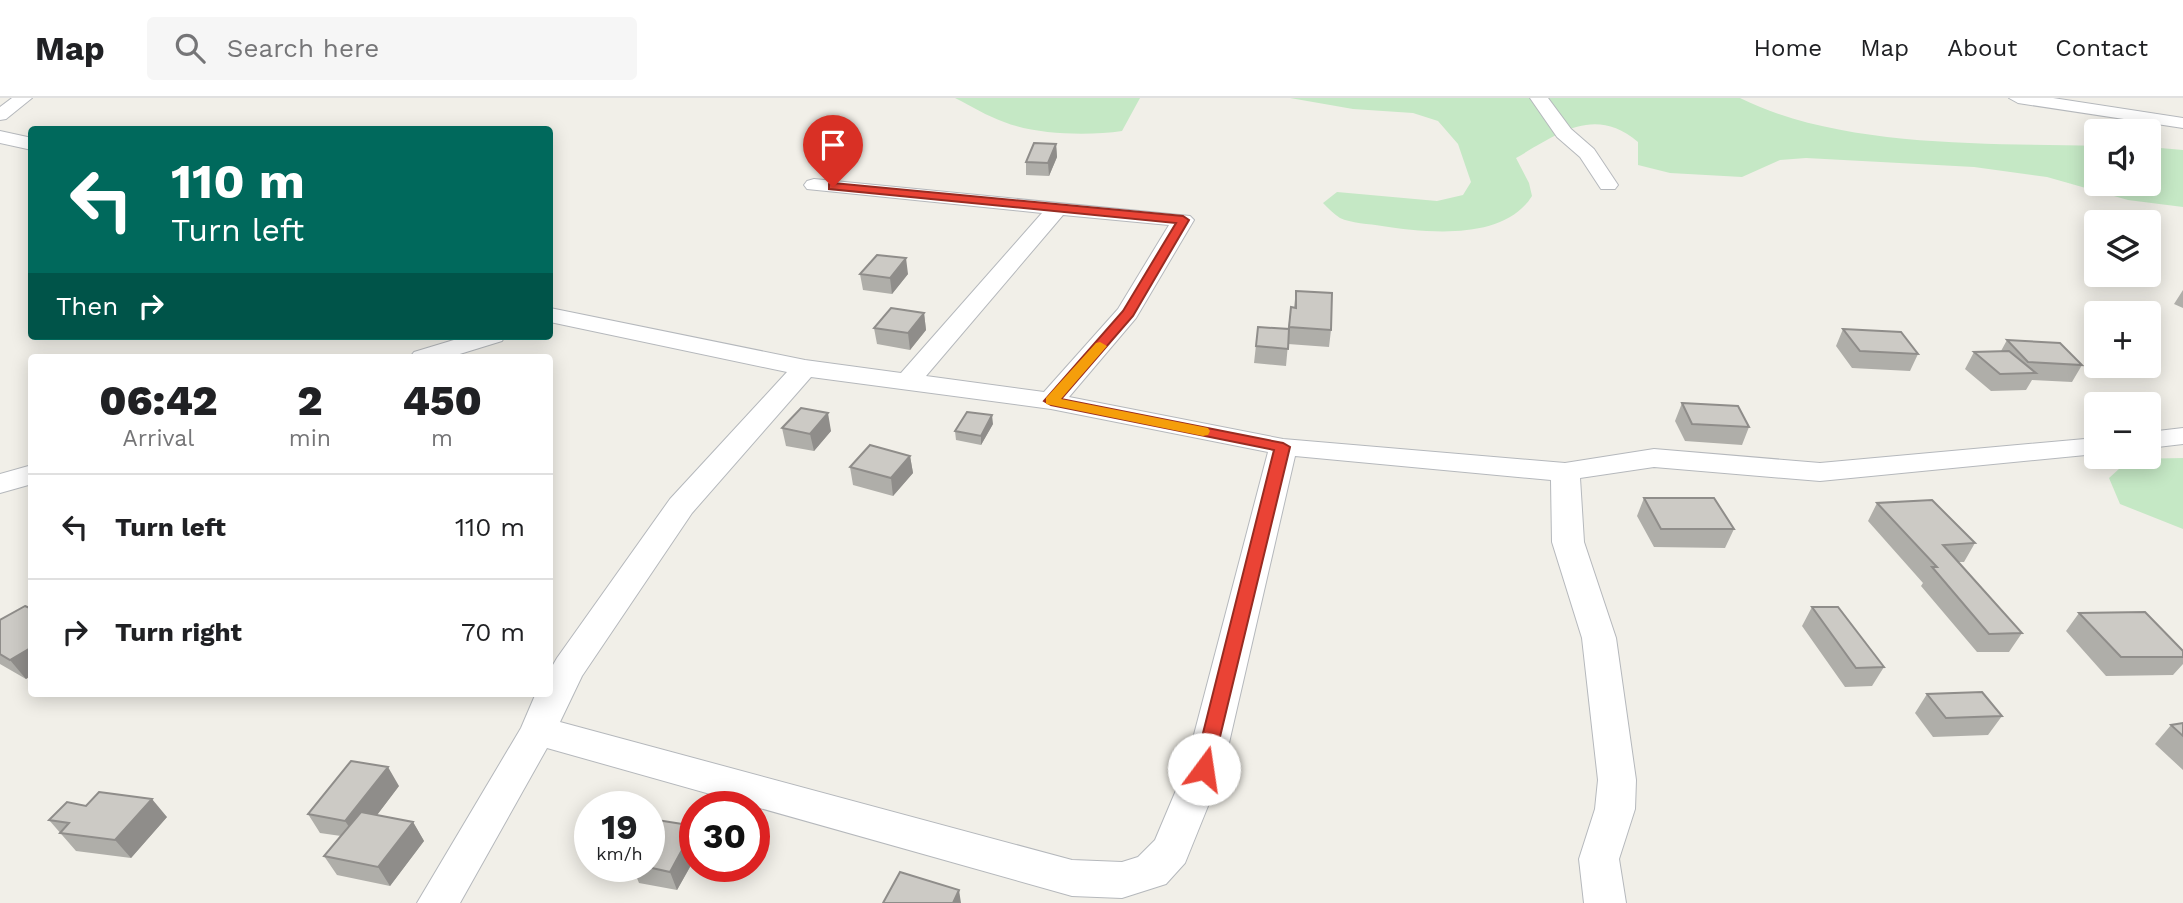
<!DOCTYPE html>
<html lang="en">
<head>
<meta charset="utf-8">
<style>
  :root { --surface:#fff; --page:#f6f6f6; --text:#202124; --muted:#757577; --line:#e0e0e0 }
  body { margin:0; font-family:"Work Sans",sans-serif; background:var(--page); color:var(--text); height:100vh; display:flex; flex-direction:column; font-size:26px; white-space:nowrap }
  * { box-sizing:border-box; margin:0 }
  p { font-size:23px; color:var(--muted) }
  .icon { flex:none; width:38px; height:38px; fill:none; stroke:currentColor; stroke-width:2; stroke-linecap:round; stroke-linejoin:round }
  .map { position:relative; flex:1; overflow:hidden }
  .side { position:absolute; left:28px; top:256px; width:525px; height:343px; display:flex; flex-direction:column; background:var(--surface); border-radius:7px; box-shadow:0 4px 18px #0003 }
  .side>* { flex:none }
  .top-card { position:absolute; left:28px; top:28px; width:525px; height:214px; border-radius:7px; box-shadow:0 4px 18px #0003; background:#00695c; color:#fff; overflow:hidden }
  .fabs { position:absolute; left:2084px; top:21px; display:grid; gap:14px }
  .fabs a { display:grid; place-items:center; width:77px; height:77px; border-radius:7px; background:var(--surface); box-shadow:0 4px 18px #0003; font-size:35px }
  .speed { position:absolute; left:574px; top:693px; display:flex; gap:14px; font-size:35px; font-weight:700; text-align:center }
  .speed>* { display:grid; place-content:center; width:91px; height:91px; border-radius:50%; background:var(--surface); box-shadow:0 4px 18px #0003; line-height:1 }
  .speed small { font-size:18px; font-weight:400 }
  .speed .limit { border:10px solid #d22; background:#fff; color:#111 }
  .pin { position:absolute; display:grid; place-items:center; width:60px; height:60px; color:#fff; margin:-72px -30px; border-radius:50% 50% 50% 0; rotate:-45deg; box-shadow:0 0 7px #0007 }
  .pin .icon { rotate:45deg }
  .me { position:absolute; width:77px; margin:-38px; rotate:14deg; stroke-linejoin:round; filter:drop-shadow(0 0 5px #0008) }
  .turn { display:flex; align-items:center; gap:24px; height:147px; padding:0 28px; font-size:32px }
  .turn .icon { width:91px; height:91px; stroke-width:2.5 }
  .turn b { display:block; font-size:49px; line-height:60px }
  .then { display:flex; align-items:center; height:66px; padding:0 28px; background:#0003; gap:14px; font-size:26px }
  .eta { display:flex; justify-content:space-evenly; align-items:center; height:119px; text-align:center }
  .eta b { font-size:42px; font-weight:800; line-height:49px }
  ul { padding:0; list-style:none }
  li { display:flex; align-items:center; gap:21px; height:105px; padding:0 28px; border-top:2px solid var(--line) }
  li div { flex:1 }
  li b { display:block; font-size:26px }
  li em { font-style:normal }
  header { display:flex; align-items:center; gap:42px; box-sizing:border-box; height:98px; padding:0 35px; background:var(--surface); border-bottom:2px solid var(--line) }
  header strong { font-size:33px }
  nav { display:flex; gap:38px; margin-inline-start:auto; font-size:24px }
  .search { width:490px; height:63px; background:var(--page); display:flex; align-items:center; gap:18px; box-sizing:border-box; padding:0 24px; border-radius:7px; color:var(--muted); font-size:26px }
  .map>svg:first-child { display:block }
  .green { fill:#c5e8c5 }
  .lines { fill:none; stroke-linecap:round; stroke-linejoin:round }
  .minor-casing { stroke:#b5b8bc; stroke-width:2 }
  .minor { fill:#fff; fill-rule:evenodd }
  .wall { fill:#afaea9 }
  .shaded-wall { fill:#8f8d8a }
  .building { fill:#cccac5; stroke:#8f8d8a; stroke-width:2 }
  .route { fill:#ea4335; stroke:#982c22; stroke-width:2 }
  .slow { fill:#f59e0b }
</style>
</head>
<body>
<header>
<strong>Map</strong>
<div class="search"><svg class="icon" aria-label="search" viewBox="0 0 24 24"><circle cx="10" cy="10" r="6"/><path d="M15 15l6 6"/></svg>Search here</div>
<nav><a>Home</a><a>Map</a><a>About</a><a>Contact</a></nav>
</header>
<div class="map">
<svg width="2183" height="805" viewBox="0 0 2183 805">
  <rect width="100%" height="100%" fill="#f1efe8"/>
  <!-- green -->
  <path class="green" d="M 955,0 L 1140,0 L 1122,33 C 1089,38 1036,37 1004,24 C 987,18 971,8 955,0 Z
    M 1290,0 L 1740,0 C 1841,50 1985,45 2096,48 L 2096,86 L 2149,86 L 2149,49 L 2183,52 L 2183,109 L 2128,102 L 2047,79 L 1974,69 L 1806,60 L 1780,62 L 1742,79 L 1670,75 L 1638,67 L 1638,44 C 1594,7 1558,36 1516,60 L 1529,85 L 1532,98 C 1504,143 1428,135 1382,128 C 1370,126 1350,125 1340,120 C 1334,116 1328,110 1323,105 L 1337,94 L 1437,103 L 1463,97 L 1471,84 L 1458,46 L 1438,23 L 1413,15 L 1353,11 Z
    M 2183,360 L 2183,431 L 2120,406 L 2109,380 L 2130,361 Z"/>
  <g class="lines">
    <!-- minor casing -->
    <g class="minor-casing">
      <path id="minor" d="M 12,0 L 32,0 L 6,21 L 0,22 L 0,9 Z
        M 1530,0 L 1548,0 L 1571,31 L 1594,51 L 1618,87 L 1615,91 L 1601,91 L 1580,59 L 1557,39 Z
        M 2009,0 L 2053,0 L 2183,20 L 2183,30 L 2018,5 Z
        M 0,33 L 32,40 L 32,52 L 0,45 Z
        M 814,81 L 1190,118 L 1194,122 L 1136,220 L 1069,299 L 1283,341 L 1565,365 L 1654,351 L 1820,365 L 2096,340 L 2096,356 L 1820,383 L 1654,369 L 1580,380 L 1584,444 L 1616,540 L 1636,682 L 1635,711 L 1619,761 L 1626,805 L 1584,805 L 1579,761 L 1595,711 L 1598,682 L 1582,540 L 1552,444 L 1551,382 L 1295,358 L 1223,671 L 1185,765 L 1166,786 L 1122,800 L 1072,798 L 547,650 L 460,805 L 417,805 L 521,630 L 536,595 L 550,595 L 550,572 L 557,560 L 670,401 L 787,274 L 550,224 L 550,210 L 805,262 L 901,275 L 1042,115 L 807,91 L 804,87 L 807,83 ZM 1063,117 L 1169,127 L 1118,211 L 1044,294 L 926,278 ZM 811,279 L 1051,311 L 1268,354 L 1185,671 L 1155,742 L 1138,759 L 1122,764 L 1072,762 L 560,624 L 582,578 L 692,415 Z
        M 467,238 L 505,238 L 502,243 L 450,259 L 410,259 L 414,254 Z
        M 2183,330 L 2183,346 L 2149,350 L 2149,334 Z
        M 32,367 L 32,386 L 0,395 L 0,376 Z"/>
    </g>
    <!-- minor -->
    <use href="#minor" class="minor"/>
  </g>
  <!-- wall -->
  <path class="wall" d="M 1056,46 L 1057,59 L 1049,78 L 1026,77 L 1026,64 Z
    M 860,176 L 908,176 L 892,196 L 863,192 Z
    M 2183,192 L 2183,210 L 2174,206 Z
    M 1296,193 L 1331,232 L 1329,249 L 1288,246 L 1286,268 L 1254,265 L 1258,229 L 1288,231 L 1291,209 L 1294,209 Z
    M 924,215 L 926,232 L 910,252 L 877,246 L 874,230 Z
    M 1843,231 L 1918,256 L 1910,273 L 1852,270 L 1836,248 Z
    M 2007,242 L 2082,267 L 2072,284 L 2032,282 L 2026,292 L 1991,293 L 1965,271 L 1974,254 L 2001,253 Z
    M 1682,305 L 1749,329 L 1742,347 L 1685,343 L 1675,323 Z
    M 993,326 L 981,347 L 956,342 L 955,333 Z
    M 782,330 L 831,333 L 814,353 L 786,348 Z
    M 910,358 L 913,375 L 893,398 L 853,387 L 850,369 Z
    M 1644,400 L 1734,431 L 1725,450 L 1654,449 L 1637,418 Z
    M 1877,405 L 1975,445 L 1964,464 L 1958,464 L 2022,535 L 2009,554 L 1977,554 L 1921,488 L 1923,485 L 1868,423 Z
    M 1812,509 L 1884,569 L 1872,588 L 1845,589 L 1802,528 Z
    M 32,511 L 32,577 L 26,581 L 0,566 L 0,522 Z
    M 2079,515 L 2183,553 L 2183,566 L 2173,577 L 2106,578 L 2066,533 Z
    M 1927,596 L 2002,618 L 1988,637 L 1933,639 L 1915,615 Z
    M 2183,625 L 2183,672 L 2155,646 L 2171,627 Z
    M 399,688 L 377,717 L 413,724 L 424,743 L 390,788 L 337,777 L 324,758 L 341,738 L 320,735 L 308,716 Z
    M 86,708 L 167,719 L 131,760 L 76,753 L 49,722 Z
    M 695,728 L 695,760 L 677,792 L 639,785 L 632,768 L 649,768 Z"/>
  <!-- shaded-wall -->
  <path class="shaded-wall" d="M 1056,46 L 1057,59 L 1049,78 L 1048,65 Z
    M 906,160 L 908,176 L 892,196 L 890,180 Z
    M 924,215 L 926,232 L 910,252 L 908,235 Z
    M 828,315 L 831,333 L 814,353 L 810,336 Z
    M 992,317 L 993,326 L 981,347 L 981,338 Z
    M 910,358 L 913,375 L 893,398 L 891,380 Z
    M 32,549 L 32,577 L 26,581 L 10,562 Z
    M 388,669 L 399,688 L 358,742 L 345,723 Z
    M 152,701 L 167,719 L 131,760 L 115,742 Z
    M 413,724 L 424,743 L 390,788 L 378,769 Z
    M 695,729 L 695,760 L 677,792 L 670,774 Z
    M 959,792 L 961,805 L 953,805 Z"/>
  <!-- building -->
  <path class="building" d="M 1034,45 L 1056,46 L 1048,65 L 1026,64 Z
    M 877,157 L 906,160 L 890,180 L 860,176 Z
    M 1296,193 L 1332,195 L 1331,232 L 1289,229 L 1291,209 L 1296,210 Z
    M 891,210 L 924,215 L 908,235 L 874,230 Z
    M 1258,229 L 1289,231 L 1288,251 L 1256,248 Z
    M 1843,231 L 1901,234 L 1918,256 L 1860,253 Z
    M 2007,242 L 2060,245 L 2082,267 L 2028,264 Z
    M 2009,253 L 2036,275 L 2000,276 L 1974,254 Z
    M 1682,305 L 1738,308 L 1749,329 L 1692,326 Z
    M 801,310 L 828,315 L 810,336 L 782,330 Z
    M 967,314 L 992,317 L 981,338 L 955,333 Z
    M 870,347 L 910,358 L 891,380 L 850,369 Z
    M 1644,400 L 1714,400 L 1734,431 L 1661,431 Z
    M 1932,402 L 1975,445 L 1943,447 L 2022,535 L 1989,536 L 1932,469 L 1937,469 L 1877,405 Z
    M 25,508 L 32,511 L 32,549 L 10,562 L 0,556 L 0,522 Z
    M 1812,509 L 1838,509 L 1884,569 L 1856,570 Z
    M 2145,514 L 2183,553 L 2183,559 L 2121,559 L 2079,515 Z
    M 1982,594 L 2002,618 L 1946,620 L 1927,596 Z
    M 2183,625 L 2183,638 L 2171,627 Z
    M 351,663 L 388,669 L 345,723 L 308,716 Z
    M 99,694 L 152,701 L 115,742 L 60,735 L 69,725 L 49,722 L 67,704 L 86,708 Z
    M 361,714 L 413,724 L 378,769 L 324,758 Z
    M 657,722 L 695,728 L 670,774 L 643,768 L 649,768 L 649,736 Z
    M 900,774 L 959,792 L 953,805 L 883,805 Z"/>
  <!-- route -->
  <path class="route" d="M 833,85 L 1183,118 L 1189,122 L 1133,218 L 1061,301 L 1283,345 L 1290,349 L 1211,676 L 1204,679 L 1197,676 L 1194,671 L 1274,352 L 1051,307 L 1044,303 L 1123,213 L 1176,125 L 829,91 L 829,86 Z"/>
  <!-- slow -->
  <path class="slow" d="M 1100,244 L 1107,248 L 1061,301 L 1203,329 L 1208,330 L 1210,333 L 1208,337 L 1203,338 L 1046,306 L 1046,300 L 1096,245 Z"/>
</svg>
<div class="fabs">
<a><svg class="icon" aria-label="sound" viewBox="0 0 24 24"><path d="M4 9h4l5-4v14l-5-4H4zM17 9q2 3 0 6"/></svg></a>
<a><svg class="icon" aria-label="layers" viewBox="0 0 24 24"><path d="M12 4l9 5-9 5-9-5zM3 14l9 5 9-5"/></svg></a>
<a>+</a>
<a>−</a>
</div>
<div class="speed"><div>19<small>km/h</small></div><div class="limit">30</div></div>
<div class="pin" style="left:833px;top:89px;background:#d93025"><svg class="icon" aria-label="arrive" viewBox="0 0 24 24"><path d="M6 21V4h12l-3 4 3 4H6"/></svg></div>
<svg class="me" style="left:1204px;top:671px" viewBox="-20 -20 40 40"><circle r="19" fill="#fff"/><path d="M0-13L10 11 0 6-10 11z" fill="#ea4335"/></svg>
<div class="top-card">
<div class="turn"><svg class="icon" aria-label="left" viewBox="0 0 24 24"><path d="M17 20v-9H6M10 6l-5 5 5 5"/></svg><div><b>110 m</b>Turn left</div></div>
<div class="then">Then<svg class="icon" aria-label="right" viewBox="0 0 24 24"><path d="M7 20v-9h11M14 6l5 5-5 5"/></svg></div>
</div>
<section class="side">
<div class="eta">
<div><b>06:42</b><p>Arrival</p></div>
<div><b>2</b><p>min</p></div>
<div><b>450</b><p>m</p></div>
</div>
<ul>
<li><svg class="icon" aria-label="left" viewBox="0 0 24 24"><path d="M17 20v-9H6M10 6l-5 5 5 5"/></svg><div><b>Turn left</b></div><em>110 m</em></li>
<li><svg class="icon" aria-label="right" viewBox="0 0 24 24"><path d="M7 20v-9h11M14 6l5 5-5 5"/></svg><div><b>Turn right</b></div><em>70 m</em></li>
</ul>
</section>
</div>
</body>
</html>
